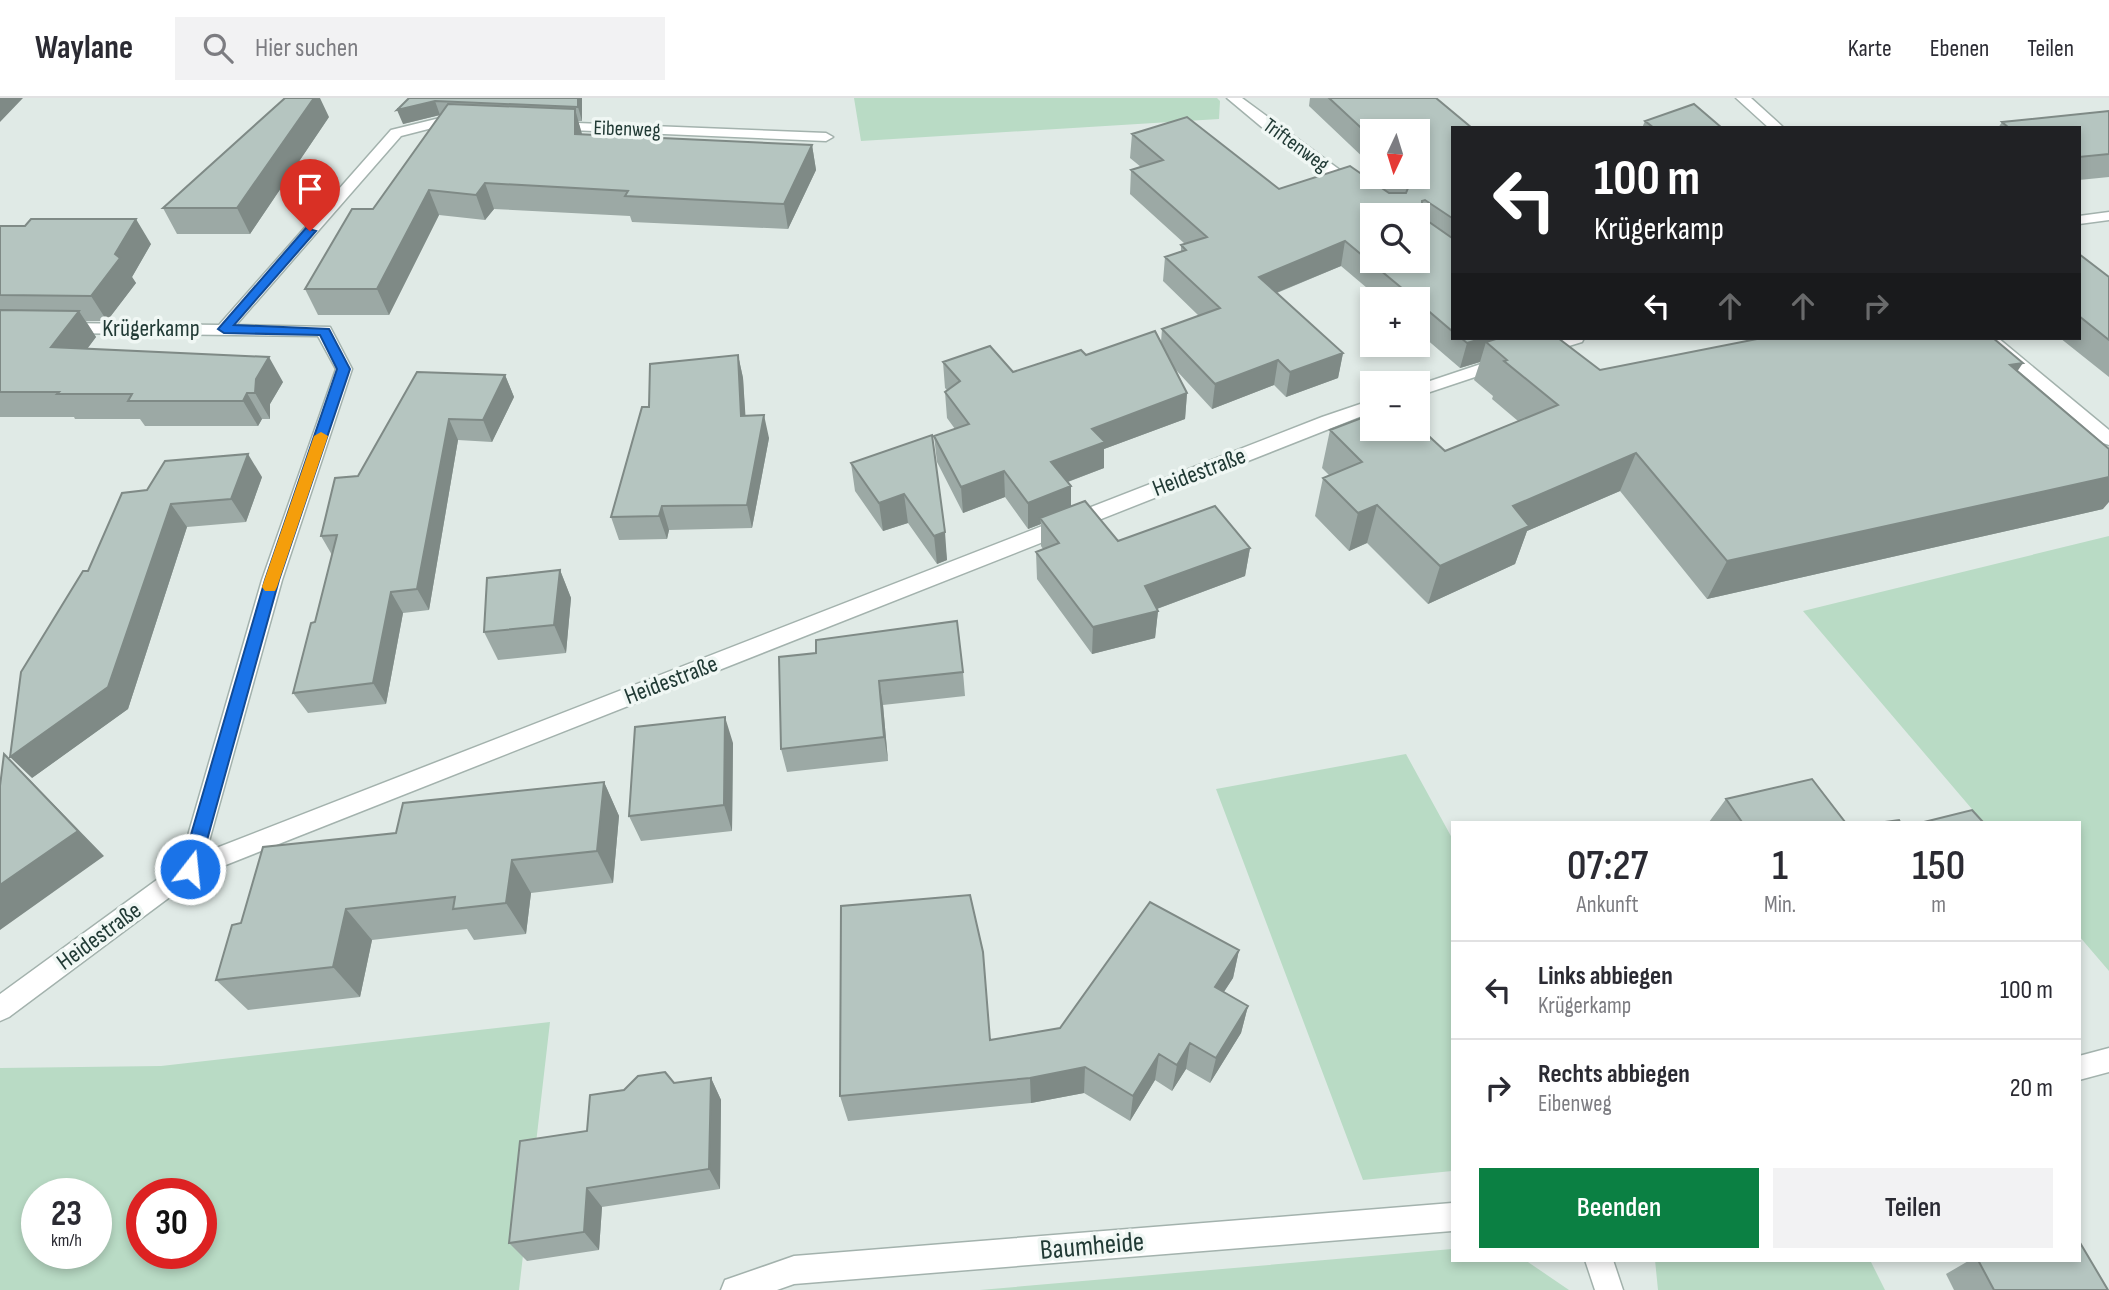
<!DOCTYPE html>
<html lang="de">
<head>
<meta charset="utf-8">
<style>
  :root { --surface:#fff; --page:#f2f2f3; --text:#2b2b33; --muted:#7c7c81; --line:#e1e1e2; --accent:#0b8043 }
  body { margin:0; font-family:"Sofia Sans Condensed",sans-serif; background:var(--page); color:var(--text); height:100vh; display:flex; flex-direction:column; font-size:26px; white-space:nowrap }
  * { box-sizing:border-box; margin:0 }
  p { font-size:23px; color:var(--muted) }
  .icon { flex:none; width:38px; height:38px; fill:none; stroke:currentColor; stroke-width:2; stroke-linecap:round; stroke-linejoin:round }
  .map { position:relative; flex:1; overflow:hidden }
  .side { position:absolute; left:1451px; top:723px; width:630px; height:441px; display:flex; flex-direction:column; background:var(--surface); border-radius:0px; box-shadow:0 4px 10px #0003 }
  .side>* { flex:none }
  .banner { position:absolute; left:1451px; top:28px; width:630px; height:214px; border-radius:0px; box-shadow:0 4px 10px #0003; background:#202124; color:#fff; overflow:hidden }
  .needle { width:46px; rotate:184deg }
  .tools { position:absolute; left:1360px; top:21px; display:grid; gap:14px }
  .tools a { display:grid; place-items:center; width:70px; height:70px; border-radius:0px; background:var(--surface); box-shadow:0 4px 10px #0003; font-size:35px }
  .speed { position:absolute; left:21px; top:1080px; display:flex; gap:14px; font-size:35px; font-weight:700; text-align:center }
  .speed>* { display:grid; place-content:center; width:91px; height:91px; border-radius:50%; background:var(--surface); box-shadow:0 4px 10px #0003; line-height:1 }
  .speed small { font-size:18px; font-weight:400 }
  .speed .limit { border:10px solid #d22; background:#fff; color:#111 }
  .pin { position:absolute; display:grid; place-items:center; width:60px; height:60px; color:#fff; margin:-72px -30px; border-radius:50% 50% 50% 0; rotate:-45deg; box-shadow:0 0 7px #0007 }
  .pin .icon { rotate:45deg }
  .me { position:absolute; width:77px; margin:-38px; rotate:16deg; stroke-linejoin:round; filter:drop-shadow(0 0 5px #0008) }
  .turn { display:flex; align-items:center; gap:24px; height:147px; padding:0 28px; font-size:32px }
  .turn .icon { width:91px; height:91px; stroke-width:2.5 }
  .turn b { display:block; font-size:49px; line-height:60px }
  .lanes { display:flex; align-items:center; height:66px; padding:0 28px; background:#0003; justify-content:center; gap:35px; direction:ltr }
  .lanes .off { opacity:.35 }
  .eta { display:flex; justify-content:space-evenly; align-items:center; height:119px; text-align:center }
  .eta b { font-size:42px; font-weight:600; line-height:49px }
  .action { display:flex; gap:14px; margin-top:auto; padding:14px 28px }
  .action a { flex:1; height:80px; border-radius:0px; background:var(--accent); color:#fff; font-size:28px; font-weight:600; line-height:80px; text-align:center }
  .action a+a { background:var(--page); color:var(--text) }
  ul { padding:0; list-style:none }
  li { display:flex; align-items:center; gap:21px; height:98px; padding:0 28px; border-top:2px solid var(--line) }
  li div { flex:1 }
  li b { display:block; font-size:26px }
  li em { font-style:normal }
  header { display:flex; align-items:center; gap:42px; box-sizing:border-box; height:98px; padding:0 35px; background:var(--surface); border-bottom:2px solid var(--line) }
  header strong { font-size:33px }
  nav { display:flex; gap:38px; margin-inline-start:auto; font-size:24px }
  .search { width:490px; height:63px; background:var(--page); display:flex; align-items:center; gap:18px; box-sizing:border-box; padding:0 24px; border-radius:0px; color:var(--muted); font-size:26px }
  .map>svg:first-child { display:block }
  .green { fill:#b9dbc5; fill-rule:evenodd }
  .lines { fill:none; stroke-linecap:round; stroke-linejoin:round }
  .minor-casing { stroke:#a3b2ad; stroke-width:3 }
  .minor { fill:#fff; fill-rule:evenodd }
  .wall { fill:#9ca9a5; fill-rule:evenodd }
  .shaded-wall { fill:#7f8a86 }
  .building { fill:#b5c5c0; stroke:#7f8a86; stroke-width:2; fill-rule:evenodd }
  .route { fill:#1a73e8; stroke:#114b97; stroke-width:2 }
  .slow { fill:#f59e0b }
  .labels { text-anchor:middle; dominant-baseline:central; stroke-width:7; stroke-linejoin:round; paint-order:stroke }
  .far-street-label { font-size:21px; fill:#213a35; stroke:#f0f7f4 }
  .street-label { font-size:24px; fill:#213a35; stroke:#f0f7f4 }
  .near-street-label { font-size:28px; fill:#213a35; stroke:#f0f7f4 }
</style>
</head>
<body>
<header>
<strong>Waylane</strong>
<div class="search"><svg class="icon" aria-label="search" viewBox="0 0 24 24"><circle cx="10" cy="10" r="6"/><path d="M15 15l6 6"/></svg>Hier suchen</div>
<nav><a>Karte</a><a>Ebenen</a><a>Teilen</a></nav>
</header>
<div class="map">
<svg width="2109" height="1192" viewBox="0 0 2109 1192">
  <rect width="100%" height="100%" fill="#e0eae6"/>
  <!-- green -->
  <path class="green" d="M 854,0 L 1217,0 L 1220,3 L 1219,21 L 861,43 Z
    M 2109,438 L 2109,873 L 2079,838 L 2079,724 L 1983,724 L 1803,513 Z
    M 1406,656 L 1452,740 L 1452,1073 L 1363,1082 L 1216,691 Z
    M 550,924 L 519,1192 L 0,1192 L 0,970 L 161,968 ZM 37,1096 L 96,1096 L 96,1155 L 37,1155 ZM 142,1096 L 201,1096 L 201,1155 L 142,1155 Z
    M 1452,1151 L 1452,1162 L 1525,1162 L 1569,1192 L 980,1192 Z
    M 1655,1162 L 1870,1162 L 1885,1192 L 1658,1192 Z"/>
  <g class="lines">
    <!-- minor casing -->
    <g class="minor-casing">
      <path id="minor" d="M 1227,0 L 1242,0 L 1401,117 L 1385,117 L 1270,36 Z
        M 1736,0 L 1751,0 L 1784,30 L 1769,30 Z
        M 440,20 L 461,20 L 468,24 L 461,28 L 440,28 L 401,38 L 236,227 L 330,229 L 352,271 L 282,482 L 206,754 L 1322,319 L 1372,302 L 1372,314 L 198,778 L 9,919 L 0,923 L 0,896 L 180,765 L 262,482 L 336,271 L 318,238 L 62,235 L 54,230 L 62,225 L 219,227 L 391,32 Z
        M 552,24 L 826,35 L 833,39 L 826,43 L 547,31 L 547,25 Z
        M 2109,114 L 2109,122 L 2079,126 L 2079,118 Z
        M 1560,240 L 1584,240 L 1582,244 L 1536,258 L 1528,253 L 1530,249 Z
        M 1980,240 L 1998,240 L 2109,332 L 2109,347 L 2103,345 Z
        M 1502,259 L 1510,264 L 1508,268 L 1418,298 L 1418,287 Z
        M 2109,950 L 2109,974 L 2079,982 L 2079,958 Z
        M 1452,1105 L 1452,1133 L 794,1186 L 777,1192 L 721,1192 L 725,1182 L 794,1158 Z
        M 1585,1162 L 1613,1162 L 1623,1192 L 1595,1192 Z"/>
    </g>
    <!-- minor -->
    <use href="#minor" class="minor"/>
  </g>
  <!-- wall -->
  <path class="wall" d="M 409,0 L 582,0 L 582,23 L 578,23 L 582,37 L 812,47 L 816,72 L 788,131 L 632,124 L 630,118 L 494,111 L 485,122 L 439,117 L 389,217 L 318,217 L 305,191 L 373,111 L 440,17 L 403,26 Z
    M 1310,0 L 1436,0 L 1452,30 L 1452,240 L 1558,240 L 1600,272 L 2017,273 L 2103,411 L 1707,501 L 1620,393 L 1527,433 L 1515,466 L 1428,506 L 1367,445 L 1349,453 L 1315,418 L 1323,380 L 1329,377 L 1322,370 L 1330,332 L 1445,353 L 1518,323 L 1492,301 L 1493,298 L 1474,282 L 1480,264 L 1460,270 L 1418,234 L 1418,201 L 1380,201 L 1341,168 L 1277,195 L 1343,255 L 1338,280 L 1286,299 L 1274,287 L 1212,311 L 1176,272 L 1187,295 L 1185,321 L 1104,351 L 1104,370 L 1068,384 L 1071,388 L 1071,408 L 1118,443 L 1250,450 L 1245,478 L 1157,511 L 1158,513 L 1155,540 L 1092,556 L 1037,481 L 1036,454 L 1043,451 L 1041,448 L 1041,426 L 1028,431 L 1005,399 L 963,415 L 937,364 L 934,338 L 955,331 L 947,320 L 945,294 L 947,292 L 945,290 L 943,264 L 1013,274 L 1086,257 L 1161,244 L 1162,231 L 1199,218 L 1163,183 L 1165,159 L 1181,153 L 1181,147 L 1185,146 L 1130,96 L 1131,72 L 1141,69 L 1130,60 L 1132,36 L 1279,91 L 1366,79 L 1369,65 L 1309,8 ZM 1372,33 L 1418,79 L 1372,79 Z
    M 2109,13 L 2109,79 L 2079,82 L 2079,30 L 1998,30 L 2002,24 Z
    M 329,19 L 250,136 L 177,136 L 163,110 Z
    M 1645,23 L 1722,30 L 1642,30 Z
    M 0,128 L 151,146 L 132,179 L 136,185 L 107,223 L 86,223 L 96,239 L 87,251 L 283,284 L 270,306 L 270,321 L 262,321 L 258,328 L 145,328 L 140,321 L 75,321 L 74,319 L 0,319 Z
    M 2079,156 L 2109,179 L 2109,279 L 2060,240 L 2079,240 Z
    M 738,257 L 743,280 L 745,318 L 769,340 L 752,430 L 669,432 L 667,441 L 619,442 L 611,419 L 649,309 Z
    M 505,277 L 514,299 L 492,344 L 458,342 L 429,512 L 403,515 L 386,606 L 308,615 L 293,595 L 315,524 L 332,457 L 321,438 L 358,378 Z
    M 932,337 L 947,462 L 937,466 L 908,425 L 883,433 L 855,393 L 851,365 Z
    M 262,379 L 246,424 L 187,429 L 128,611 L 32,680 L 88,473 L 147,392 Z
    M 560,472 L 571,500 L 566,555 L 498,562 L 484,534 Z
    M 779,559 L 963,574 L 965,598 L 883,607 L 888,663 L 787,674 L 781,651 Z
    M 733,645 L 732,733 L 641,743 L 629,718 Z
    M 604,684 L 619,718 L 613,785 L 531,795 L 526,836 L 474,842 L 467,831 L 372,842 L 360,899 L 248,912 L 216,882 L 241,825 L 396,735 Z
    M 1726,701 L 1845,724 L 1709,724 Z
    M 1239,852 L 1233,880 L 1224,894 L 1248,908 L 1241,935 L 1210,985 L 1186,971 L 1172,993 L 1155,982 L 1130,1023 L 1084,995 L 1031,1005 L 848,1023 L 840,998 L 990,942 L 1060,930 Z
    M 711,980 L 721,1002 L 720,1091 L 602,1109 L 599,1152 L 527,1163 L 509,1145 L 674,985 Z
    M 1970,1162 L 2079,1162 L 2108,1192 L 1954,1192 L 1946,1176 Z"/>
  <!-- shaded-wall -->
  <path class="shaded-wall" d="M 0,0 L 23,0 L 0,24 Z
    M 314,0 L 320,0 L 329,19 L 250,136 L 237,110 Z
    M 578,0 L 582,0 L 582,23 L 578,9 Z
    M 435,3 L 440,17 L 403,26 L 397,12 Z
    M 575,11 L 582,36 L 575,36 Z
    M 812,47 L 816,72 L 788,131 L 784,106 Z
    M 485,85 L 494,111 L 485,122 L 476,97 Z
    M 429,92 L 439,117 L 389,217 L 377,191 Z
    M 136,121 L 151,146 L 132,179 L 136,185 L 107,223 L 91,198 Z
    M 1345,143 L 1341,168 L 1256,203 L 1259,179 Z
    M 79,213 L 96,239 L 69,275 L 51,249 Z
    M 1484,240 L 1518,240 L 1486,244 L 1480,264 L 1460,270 L 1467,245 Z
    M 1343,255 L 1338,280 L 1286,299 L 1290,274 Z
    M 738,257 L 743,280 L 747,341 L 741,318 Z
    M 269,259 L 283,284 L 270,306 L 270,321 L 255,295 L 256,281 Z
    M 1278,262 L 1274,287 L 1212,311 L 1215,286 Z
    M 2023,265 L 1997,303 L 2010,267 Z
    M 505,277 L 514,299 L 492,344 L 483,322 Z
    M 247,295 L 262,321 L 258,328 L 243,303 Z
    M 1187,295 L 1185,321 L 1104,351 L 1104,370 L 1051,390 L 1051,364 L 1092,331 Z
    M 764,317 L 769,340 L 752,430 L 747,407 Z
    M 449,321 L 458,342 L 429,512 L 417,491 Z
    M 1636,355 L 1620,393 L 1527,433 L 1515,466 L 1428,506 L 1440,468 L 1513,408 Z
    M 248,356 L 262,379 L 246,424 L 231,401 Z
    M 1004,373 L 1005,399 L 963,415 L 961,389 Z
    M 2109,379 L 2109,404 L 2103,411 L 1707,501 L 1727,463 Z
    M 1071,388 L 1071,414 L 1040,420 L 1041,426 L 1028,431 L 1028,405 Z
    M 904,396 L 908,425 L 883,433 L 879,405 Z
    M 171,406 L 187,429 L 128,611 L 32,680 L 10,659 Z
    M 1377,407 L 1367,445 L 1349,453 L 1358,415 Z
    M 662,408 L 669,432 L 667,441 L 659,418 Z
    M 945,434 L 947,462 L 937,466 L 934,438 Z
    M 1250,450 L 1245,478 L 1143,516 L 1145,488 Z
    M 560,472 L 571,500 L 566,555 L 554,527 Z
    M 391,494 L 403,515 L 386,606 L 373,585 Z
    M 1158,513 L 1155,540 L 1092,556 L 1093,529 Z
    M 879,583 L 883,607 L 888,663 L 884,639 Z
    M 725,619 L 733,645 L 732,733 L 724,707 Z
    M 4,656 L 31,683 L 104,758 L 0,832 L 0,787 Z
    M 604,684 L 619,718 L 613,785 L 597,753 Z
    M 512,762 L 531,795 L 526,836 L 506,805 Z
    M 346,811 L 372,842 L 360,899 L 333,869 Z
    M 1239,852 L 1233,880 L 1209,916 L 1215,889 Z
    M 1248,908 L 1241,935 L 1210,985 L 1216,960 Z
    M 1190,945 L 1186,971 L 1172,993 L 1177,967 Z
    M 1159,956 L 1155,982 L 1130,1023 L 1133,998 Z
    M 1085,969 L 1084,995 L 1031,1005 L 1030,980 Z
    M 711,980 L 721,1002 L 720,1091 L 709,1071 Z
    M 587,1090 L 602,1109 L 599,1152 L 584,1134 Z"/>
  <!-- building -->
  <path class="building" d="M 285,0 L 314,0 L 237,110 L 163,110 Z
    M 409,0 L 578,0 L 578,9 L 435,3 L 397,12 Z
    M 1329,0 L 1436,0 L 1472,30 L 1452,30 L 1452,120 L 1425,102 L 1422,103 L 1422,119 L 1452,140 L 1452,233 L 1418,204 L 1418,201 L 1415,201 L 1345,143 L 1259,179 L 1343,255 L 1290,274 L 1278,262 L 1215,286 L 1162,231 L 1220,210 L 1165,159 L 1186,152 L 1181,147 L 1207,139 L 1131,72 L 1163,62 L 1132,36 L 1187,19 L 1279,91 L 1350,68 L 1389,95 L 1406,95 L 1408,90 L 1392,79 L 1418,79 L 1418,33 L 1372,33 L 1372,40 ZM 1372,117 L 1418,117 L 1418,163 L 1372,163 Z
    M 448,6 L 575,11 L 575,36 L 812,47 L 784,106 L 625,98 L 628,93 L 485,85 L 476,97 L 429,92 L 377,191 L 305,191 L 352,111 L 373,111 Z
    M 1694,6 L 1722,30 L 1654,30 L 1645,23 Z
    M 2109,13 L 2109,56 L 2079,59 L 2079,30 L 2009,30 L 2002,24 Z
    M 31,121 L 136,121 L 115,156 L 120,160 L 91,198 L 0,197 L 0,128 L 25,128 Z
    M 2079,156 L 2109,179 L 2109,242 L 2079,218 Z
    M 0,212 L 79,213 L 51,249 L 269,259 L 256,281 L 255,295 L 247,295 L 243,303 L 128,303 L 132,296 L 57,296 L 59,294 L 0,294 Z
    M 1155,233 L 1187,295 L 1092,331 L 1105,344 L 1051,364 L 1071,388 L 1028,405 L 1004,373 L 961,389 L 934,338 L 969,326 L 945,294 L 960,283 L 943,264 L 990,248 L 1013,274 L 1081,252 L 1086,257 Z
    M 1461,240 L 1484,240 L 1467,245 Z
    M 1499,240 L 1558,240 L 1600,272 L 1762,240 L 1993,240 L 2023,265 L 2010,267 L 2109,351 L 2109,379 L 1727,463 L 1636,355 L 1513,408 L 1529,428 L 1440,468 L 1377,407 L 1358,415 L 1323,380 L 1362,364 L 1330,332 L 1372,316 L 1372,331 L 1418,331 L 1418,328 L 1445,353 L 1558,307 L 1504,263 L 1507,262 L 1486,244 Z
    M 738,257 L 741,318 L 764,317 L 747,407 L 662,408 L 659,418 L 611,419 L 642,309 L 649,309 L 650,266 Z
    M 417,274 L 505,277 L 483,322 L 449,321 L 417,491 L 391,494 L 373,585 L 293,595 L 311,525 L 315,524 L 337,437 L 321,438 L 335,380 L 358,378 Z
    M 932,337 L 945,434 L 934,438 L 904,396 L 879,405 L 851,365 Z
    M 248,356 L 231,401 L 171,406 L 108,589 L 10,659 L 21,574 L 83,473 L 88,473 L 122,395 L 147,392 L 165,363 Z
    M 1085,403 L 1118,443 L 1215,408 L 1250,450 L 1145,488 L 1158,513 L 1093,529 L 1036,454 L 1059,445 L 1040,420 Z
    M 560,472 L 554,527 L 484,534 L 487,480 Z
    M 957,523 L 963,574 L 879,583 L 884,639 L 781,651 L 779,559 L 816,555 L 816,542 Z
    M 725,619 L 724,707 L 629,718 L 635,629 Z
    M 4,656 L 78,733 L 0,787 L 0,688 Z
    M 1812,681 L 1845,724 L 1742,724 L 1726,701 Z
    M 604,684 L 597,753 L 512,762 L 506,805 L 453,811 L 455,799 L 346,811 L 333,869 L 216,882 L 232,827 L 241,825 L 263,749 L 396,735 L 403,705 Z
    M 1972,712 L 1983,724 L 1924,724 Z
    M 1899,722 L 1900,724 L 1885,724 Z
    M 970,797 L 983,854 L 990,942 L 1060,930 L 1150,804 L 1239,852 L 1215,889 L 1248,908 L 1216,960 L 1190,945 L 1177,967 L 1159,956 L 1133,998 L 1085,969 L 1030,980 L 840,998 L 841,808 Z
    M 665,974 L 674,985 L 711,980 L 709,1071 L 587,1090 L 584,1134 L 509,1145 L 520,1043 L 587,1033 L 590,997 L 624,992 L 638,978 Z
    M 2079,1143 L 2108,1192 L 1994,1192 L 1978,1162 L 2079,1162 Z"/>
  <!-- route -->
  <path class="route" d="M 306,130 L 316,133 L 234,227 L 329,231 L 350,271 L 279,482 L 199,771 L 196,776 L 190,779 L 184,776 L 181,771 L 265,482 L 337,271 L 320,237 L 224,235 L 218,231 Z"/>
  <!-- slow -->
  <path class="slow" d="M 321,334 L 328,338 L 277,489 L 275,493 L 265,493 L 262,489 L 314,338 Z"/>
  <g class="labels">
    <!-- far-street labels -->
    <g class="far-street-label">
      <text transform="translate(627 31) rotate(2)">Eibenweg</text>
      <text transform="translate(1296 47) rotate(36)">Triftenweg</text>
    </g>
    <!-- street labels -->
    <g class="street-label">
      <text x="151" y="230">Krügerkamp</text>
      <text transform="translate(1199 374) rotate(-21)">Heidestraße</text>
      <text transform="translate(671 582) rotate(-21)">Heidestraße</text>
      <text transform="translate(99 838) rotate(-36)">Heidestraße</text>
    </g>
    <!-- near-street labels -->
    <g class="near-street-label">
      <text transform="translate(1092 1148) rotate(-5)">Baumheide</text>
    </g>
  </g>
</svg>
<div class="tools">
<a><svg class="needle" viewBox="-14 -14 28 28"><path d="M0-13l5 13h-10z" fill="#e53935"/><path d="M0 13l5-13h-10z" fill="#7c7c81"/></svg></a>
<a><svg class="icon" aria-label="search" viewBox="0 0 24 24"><circle cx="10" cy="10" r="6"/><path d="M15 15l6 6"/></svg></a>
<a>+</a>
<a>−</a>
</div>
<div class="speed"><div>23<small>km/h</small></div><div class="limit">30</div></div>
<div class="pin" style="left:310px;top:133px;background:#d93025"><svg class="icon" aria-label="arrive" viewBox="0 0 24 24"><path d="M6 21V4h12l-3 4 3 4H6"/></svg></div>
<svg class="me" style="left:190px;top:771px" viewBox="-20 -20 40 40"><circle r="17" fill="#1a73e8" stroke="#fff" stroke-width="3"/><path d="M0-11L8 9 0 5-8 9z" fill="#fff"/></svg>
<div class="banner">
<div class="turn"><svg class="icon" aria-label="left" viewBox="0 0 24 24"><path d="M17 20v-9H6M10 6l-5 5 5 5"/></svg><div><b>100 m</b>Krügerkamp</div></div>
<div class="lanes"><svg class="icon" aria-label="left" viewBox="0 0 24 24"><path d="M17 20v-9H6M10 6l-5 5 5 5"/></svg><svg class="icon off" aria-label="ahead" viewBox="0 0 24 24"><path d="M12 20V5M6 11l6-6 6 6"/></svg><svg class="icon off" aria-label="ahead" viewBox="0 0 24 24"><path d="M12 20V5M6 11l6-6 6 6"/></svg><svg class="icon off" aria-label="right" viewBox="0 0 24 24"><path d="M7 20v-9h11M14 6l5 5-5 5"/></svg></div>
</div>
<section class="side">
<div class="eta">
<div><b>07:27</b><p>Ankunft</p></div>
<div><b>1</b><p>Min.</p></div>
<div><b>150</b><p>m</p></div>
</div>
<ul>
<li><svg class="icon" aria-label="left" viewBox="0 0 24 24"><path d="M17 20v-9H6M10 6l-5 5 5 5"/></svg><div><b>Links abbiegen</b><p>Krügerkamp</p></div><em>100 m</em></li>
<li><svg class="icon" aria-label="right" viewBox="0 0 24 24"><path d="M7 20v-9h11M14 6l5 5-5 5"/></svg><div><b>Rechts abbiegen</b><p>Eibenweg</p></div><em>20 m</em></li>
</ul>
<div class="action"><a>Beenden</a><a>Teilen</a></div>
</section>
</div>
</body>
</html>
